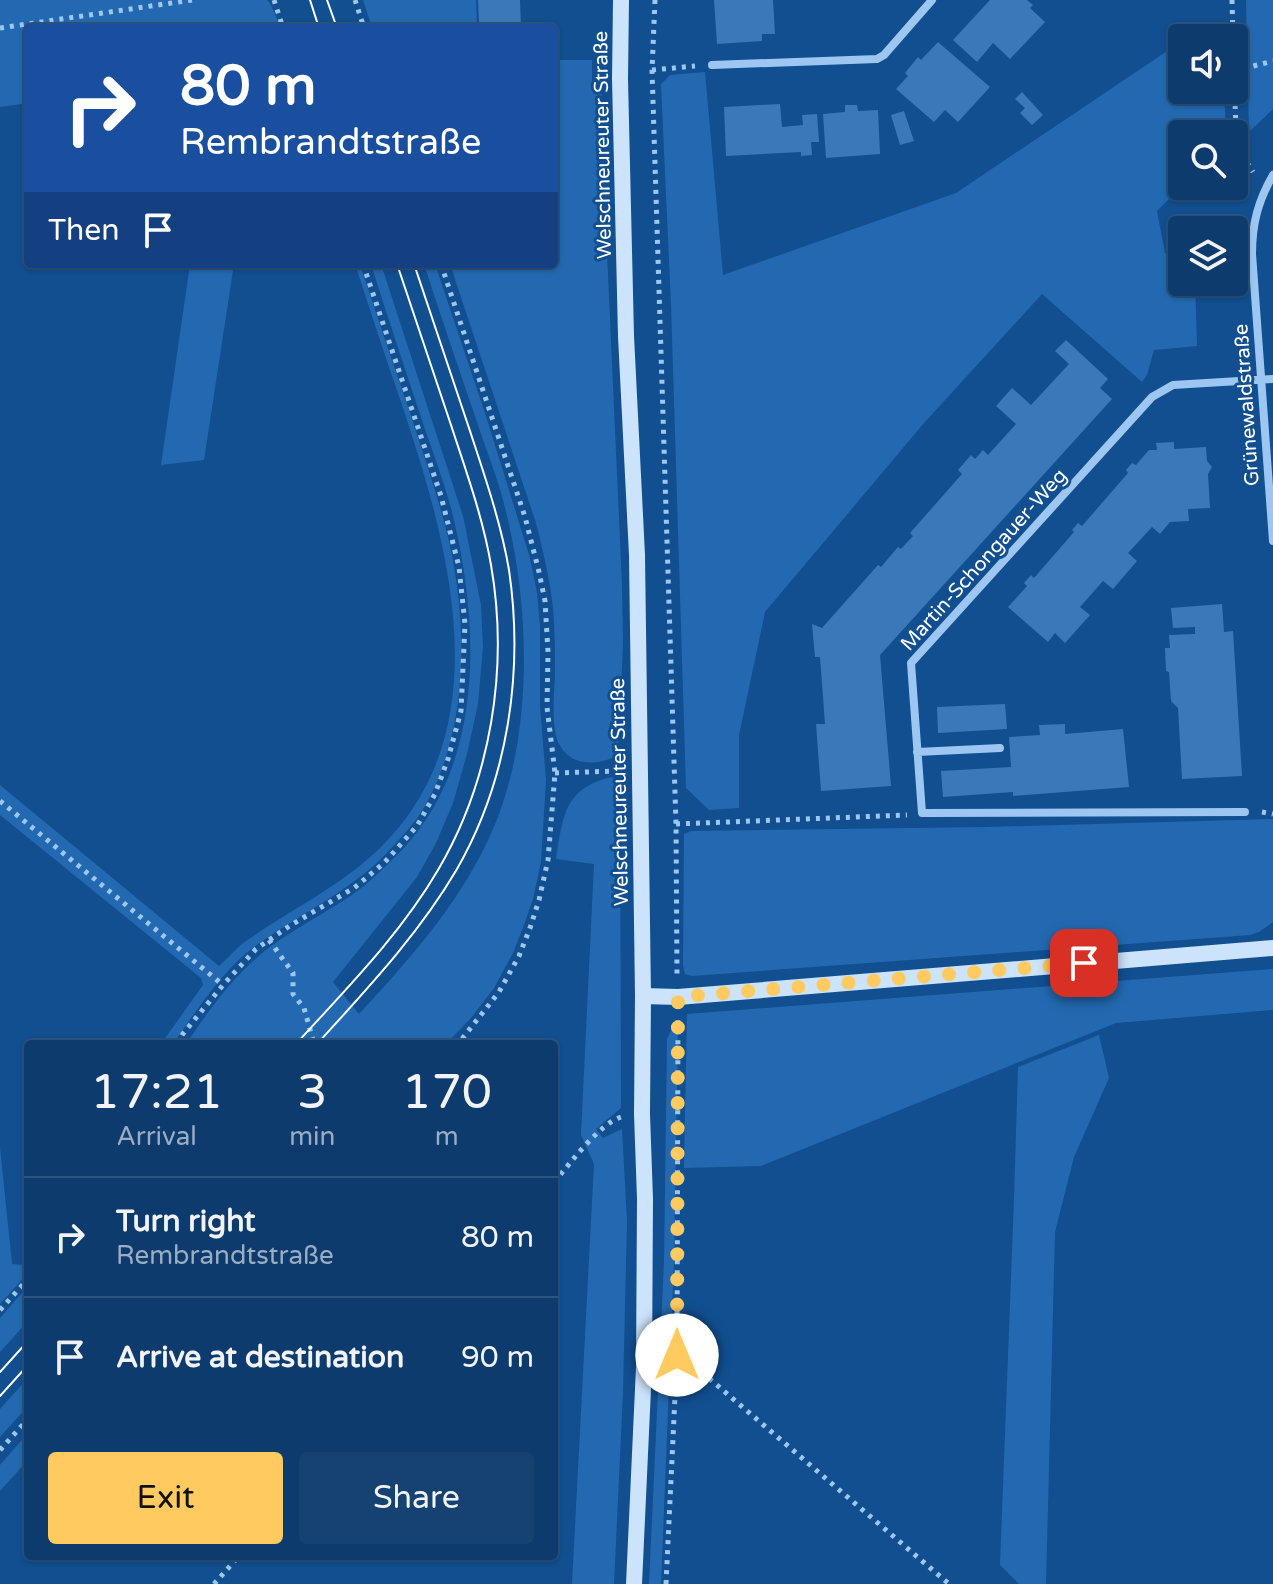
<!DOCTYPE html>
<html lang="en">
<head>
<meta charset="utf-8">
<style>
  :root { --surface:#0d3b6d; --page:#164272; --text:#f1f3f6; --muted:#9aadc2; --line:#2d5580; --accent:#ffca5f }
  body { margin:0; font-family:"Varela Round",sans-serif; background:var(--page); color:var(--text); height:100vh; display:flex; flex-direction:column; font-size:30px; white-space:nowrap }
  * { box-sizing:border-box; margin:0 }
  p { font-size:26px; color:var(--muted) }
  .icon { flex:none; width:44px; height:44px; fill:none; stroke:currentColor; stroke-width:2; stroke-linecap:round; stroke-linejoin:round }
  .map { position:relative; flex:1; overflow:hidden }
  .panel { position:absolute; left:24px; top:1040px; width:534px; height:520px; display:flex; flex-direction:column; background:var(--surface); border-radius:8px; box-shadow:0 2px 6px #0004,0 0 0 2px var(--line) }
  .panel>* { flex:none }
  .top-card { position:absolute; left:24px; top:24px; width:534px; height:244px; border-radius:8px; box-shadow:0 2px 6px #0004,0 0 0 2px var(--line); background:#1a4fa0; color:#fff; overflow:hidden }
  .fabs { position:absolute; left:1168px; top:24px; display:grid; gap:16px }
  .fabs a { display:grid; place-items:center; width:80px; height:80px; border-radius:8px; background:var(--surface); box-shadow:0 2px 6px #0004,0 0 0 2px var(--line); font-size:40px }
  .pin { position:absolute; display:grid; place-items:center; width:68px; height:68px; color:#fff; margin:-34px; border-radius:16px; box-shadow:0 4px 12px #0006 }
  .me { position:absolute; width:88px; margin:-44px; rotate:0deg; stroke-linejoin:round; filter:drop-shadow(0 0 6px #0008) }
  .turn { display:flex; align-items:center; gap:28px; height:168px; padding:0 24px; font-size:36px }
  .turn .icon { width:104px; height:104px; stroke-width:2.5 }
  .turn b { display:block; font-size:56px; line-height:68px }
  .then { display:flex; align-items:center; height:76px; padding:0 24px; background:#0003; gap:16px; font-size:30px }
  .eta { display:flex; justify-content:space-evenly; align-items:center; height:136px; text-align:center }
  .eta b { font-size:48px; font-weight:600; line-height:56px }
  .action { display:flex; gap:16px; margin-top:auto; padding:16px 24px }
  .action a { flex:1; height:92px; border-radius:8px; background:var(--accent); color:#111; font-size:32px; font-weight:600; line-height:92px; text-align:center }
  .action a+a { background:var(--page); color:var(--text) }
  ul { padding:0; list-style:none }
  li { display:flex; align-items:center; gap:24px; height:120px; padding:0 24px; border-top:2px solid var(--line) }
  li div { flex:1 }
  li b { display:block; font-size:30px }
  li em { font-style:normal }
  .map>svg:first-child { display:block }
  .green { fill:#2369b1 }
  .building { fill:#3a78ba }
  .lines { fill:none; stroke-linecap:round; stroke-linejoin:round }
  .path { stroke:#9dc7f2; stroke-width:5; stroke-dasharray:4 6; stroke-linecap:butt }
  .street { stroke:#9dc7f2; stroke-width:8 }
  .secondary { stroke:#cce3fc; stroke-width:16 }
  .tram { stroke:#fff; stroke-width:2 }
  .route { stroke:#ffca5f; stroke-width:14; stroke-dasharray:0 25.2 }
  .labels { text-anchor:middle; dominant-baseline:central; stroke-width:6; stroke-linejoin:round; paint-order:stroke }
  .street-label { font-size:20px; fill:#fff; stroke:#114f91 }
</style>
</head>
<body>
<div class="map">
<svg width="1273" height="1584" viewBox="0 0 1273 1584">
  <rect width="100%" height="100%" fill="#114f91"/>
  <!-- green -->
  <path class="green" d="M 0,0 L 267,0 L 270,3 L 281,28 L 28,28 L 28,103 L 0,107 Z
    M 363,0 L 476,0 L 477,24 L 484,24 L 484,28 L 372,28 Z
    M 1246,0 L 1273,0 L 1273,109 L 1249,132 Z
    M 1182,41 L 1182,90 L 1224,90 L 1226,134 L 1182,134 L 1182,186 L 1157,211 L 1165,253 L 1182,252 L 1182,282 L 1195,282 L 1197,346 L 1154,350 L 1147,375 L 1142,382 L 1042,294 L 924,423 L 765,612 L 739,735 L 739,808 L 709,810 L 686,788 L 671,304 L 661,84 L 670,75 L 705,72 L 723,275 L 956,193 Z
    M 554,60 L 592,60 L 592,84 L 601,85 L 603,164 L 622,585 L 623,644 L 618,755 C 598,766 571,767 559,744 C 551,728 554,695 555,676 C 555,654 555,631 553,608 C 550,580 543,551 536,523 L 450,264 L 554,264 Z
    M 190,264 L 234,264 L 204,460 L 161,465 Z
    M 355,264 L 360,264 C 376,314 393,363 410,413 C 424,457 440,501 450,546 C 468,631 468,728 425,806 C 414,825 398,841 383,857 C 348,892 295,917 254,947 C 221,972 197,1010 173,1044 L 161,1044 L 203,985 L 201,978 L 0,815 L 0,785 L 219,966 C 228,958 236,948 246,941 C 290,910 341,886 380,848 C 503,728 448,543 401,402 C 385,356 370,310 355,264 Z
    M 371,264 L 381,264 L 463,516 L 481,605 L 483,647 L 478,704 L 467,754 L 453,803 L 436,843 L 417,877 L 333,982 L 359,1014 C 412,957 466,896 496,822 C 533,730 530,607 506,512 C 500,484 489,458 480,431 C 461,375 442,320 424,264 L 435,264 L 485,413 L 530,558 L 537,593 L 540,626 L 540,706 L 546,780 L 541,862 L 533,899 L 524,925 L 513,953 L 494,988 L 471,1018 L 446,1044 L 186,1044 C 205,1016 225,987 250,964 C 281,934 321,917 356,892 C 370,882 384,868 396,856 C 486,768 480,625 452,512 C 443,477 429,443 418,408 C 402,360 386,312 371,264 Z
    M 611,777 L 620,779 L 621,1108 L 596,1129 L 603,1138 L 622,1129 L 627,1221 L 623,1392 L 614,1584 L 572,1584 L 594,1164 L 581,1135 L 594,864 L 556,859 C 563,818 563,789 611,777 Z
    M 1273,819 L 1273,922 L 1259,932 L 1250,935 L 692,976 L 685,974 L 683,965 L 684,834 L 692,831 L 986,827 Z
    M 1273,969 L 1273,1010 L 1116,1023 L 761,1166 L 684,1168 L 687,1014 Z
    M 675,1022 L 678,1029 L 674,1262 L 661,1584 L 649,1584 L 664,1262 L 667,1039 Z
    M 1099,1035 L 1109,1078 L 1074,1157 L 1055,1232 L 1046,1584 L 1019,1584 L 1000,1565 L 1014,1199 L 1018,1067 Z
    M 0,1147 L 12,1264 L 25,1265 L 28,1262 L 28,1273 L 0,1304 Z
    M 28,1286 L 28,1321 L 0,1352 L 0,1318 Z
    M 28,1378 L 28,1406 L 0,1437 L 0,1409 Z
    M 28,1433 L 28,1460 L 0,1491 L 0,1465 Z"/>
  <!-- building -->
  <path class="building" d="M 478,0 L 520,0 L 521,28 L 489,28 L 488,22 L 479,22 Z
    M 714,0 L 773,0 L 775,34 L 762,34 L 762,41 L 717,44 Z
    M 990,0 L 1027,0 L 1033,5 L 1030,8 L 1045,22 L 1010,59 L 993,43 L 977,62 L 953,40 Z
    M 938,42 L 990,87 L 958,122 L 945,110 L 934,122 L 896,89 L 908,76 L 905,73 L 918,57 L 921,60 Z
    M 1022,92 L 1043,115 L 1032,125 L 1020,113 L 1025,108 L 1015,99 Z
    M 780,104 L 782,127 L 803,125 L 802,115 L 817,114 L 819,142 L 811,142 L 812,155 L 801,156 L 801,152 L 726,156 L 724,107 Z
    M 845,105 L 857,105 L 858,111 L 878,110 L 880,154 L 826,158 L 823,114 L 845,112 Z
    M 904,111 L 914,141 L 900,145 L 891,115 Z
    M 1066,340 L 1108,379 L 1100,388 L 1112,399 L 880,655 L 891,786 L 821,791 L 816,724 L 825,724 L 820,657 L 815,657 L 812,624 L 822,628 L 878,565 L 881,567 L 898,547 L 901,549 L 913,536 L 910,533 L 962,474 L 958,470 L 971,455 L 975,459 L 983,450 L 988,455 L 1016,424 L 996,406 L 1012,388 L 1031,405 L 1069,364 L 1055,351 Z
    M 1174,442 L 1174,449 L 1206,447 L 1207,461 L 1212,467 L 1208,474 L 1210,508 L 1188,509 L 1189,521 L 1170,522 L 1160,534 L 1152,527 L 1128,553 L 1137,561 L 1113,589 L 1103,581 L 1080,607 L 1090,615 L 1065,643 L 1055,633 L 1048,642 L 1008,607 L 1027,586 L 1024,583 L 1031,575 L 1034,578 L 1074,532 L 1072,530 L 1078,523 L 1082,526 L 1128,473 L 1126,470 L 1132,463 L 1136,465 L 1149,450 L 1157,450 L 1156,443 Z
    M 1222,604 L 1224,632 L 1233,631 L 1242,776 L 1182,779 L 1178,708 L 1171,701 L 1169,672 L 1166,671 L 1165,648 L 1170,648 L 1169,635 L 1195,634 L 1195,627 L 1173,628 L 1171,608 Z
    M 1005,704 L 1007,729 L 938,733 L 937,707 Z
    M 1065,724 L 1065,734 L 1123,729 L 1129,787 L 1013,796 L 1013,792 L 943,797 L 941,771 L 1011,767 L 1009,737 L 1040,735 L 1039,725 Z"/>
  <g class="lines">
    <!-- path -->
    <path class="path" d="M 274,0 L 283,28
      M 355,0 L 364,28
      M 655,0 L 652,70 L 676,824 L 677,975
      M 1232,0 L 1233,38
      M 0,28 L 192,0
      M 652,70 L 695,66
      M 1234,71 L 1273,61
      M 1234,75 L 1236,129 L 1239,150 L 1253,172
      M 441,264 L 525,517 L 539,572 L 545,601 L 548,652 L 547,707 L 555,773 L 548,860 L 539,900 L 530,928 L 519,956 L 499,992 L 458,1044
      M 555,773 L 617,771
      M 0,801 L 223,985
      M 1262,812 L 1273,814
      M 676,824 L 907,815
      M 269,940 L 293,973 L 293,994 L 304,1008 L 313,1040 L 310,1044
      M 177,1044 L 182,1035 L 223,985 L 256,949 L 291,925 L 354,888 L 384,863 L 417,826 L 435,794 L 448,759 L 461,711 L 465,624 L 459,567 L 441,496 L 363,264
      M 554,1182 C 570,1164 599,1124 621,1117
      M 0,1310 L 28,1279
      M 677,1355 L 690,1362 L 949,1584
      M 0,1450 L 28,1419
      M 214,1584 L 239,1556
      M 666,1584 L 677,1355 L 678,1017"/>
    <!-- street -->
    <path class="street" d="M 712,65 L 877,59 L 884,55 L 932,0
      M 1273,175 C 1258,201 1252,224 1252,254 L 1273,541
      M 917,752 L 1000,748
      M 1245,812 L 922,813 L 911,663 L 1152,397 L 1173,385 L 1273,379"/>
    <!-- secondary -->
    <path class="secondary" d="M 621,0 L 620,79 L 626,336 L 637,555 L 643,996 L 642,1114 L 645,1199 L 644,1367 L 634,1584
      M 643,996 L 678,997 L 1273,948"/>
    <!-- tram -->
    <path class="tram" d="M 310,0 L 319,28
      M 327,0 L 337,28
      M 296,1044 C 346,989 400,935 438,870 C 491,780 509,668 491,565 C 483,518 466,471 451,425 C 433,372 415,318 397,264
      M 317,1044 C 367,989 419,934 457,869 C 508,780 524,672 509,570 C 501,523 485,477 470,431 C 451,375 433,320 414,264
      M 0,1372 L 28,1341
      M 0,1396 L 28,1365"/>
  </g>
  <g class="lines">
    <!-- route -->
    <path class="route" d="M 677,1355 L 678,997 L 1084,963"/>
  </g>
  <g class="labels">
    <!-- street labels -->
    <g class="street-label">
      <text transform="translate(603 145) rotate(-91)">Welschneureuter Straße</text>
      <text transform="translate(1247 405) rotate(-94)">Grünewaldstraße</text>
      <text transform="translate(984 560) rotate(-48)">Martin-Schongauer-Weg</text>
      <text transform="translate(620 792) rotate(-91)">Welschneureuter Straße</text>
    </g>
  </g>
</svg>
<div class="fabs">
<a><svg class="icon" aria-label="sound" viewBox="0 0 24 24"><path d="M4 9h4l5-4v14l-5-4H4zM17 9q2 3 0 6"/></svg></a>
<a><svg class="icon" aria-label="search" viewBox="0 0 24 24"><circle cx="10" cy="10" r="6"/><path d="M15 15l6 6"/></svg></a>
<a><svg class="icon" aria-label="layers" viewBox="0 0 24 24"><path d="M12 4l9 5-9 5-9-5zM3 14l9 5 9-5"/></svg></a>
</div>
<div class="pin" style="left:1084px;top:963px;background:#d93025"><svg class="icon" aria-label="arrive" viewBox="0 0 24 24"><path d="M6 21V4h12l-3 4 3 4H6"/></svg></div>
<svg class="me" style="left:677px;top:1355px" viewBox="-20 -20 40 40"><circle r="19" fill="#fff"/><path d="M0-13L10 11 0 6-10 11z" fill="#ffca5f"/></svg>
<div class="top-card">
<div class="turn"><svg class="icon" aria-label="right" viewBox="0 0 24 24"><path d="M7 20v-9h11M14 6l5 5-5 5"/></svg><div><b>80 m</b>Rembrandtstraße</div></div>
<div class="then">Then<svg class="icon" aria-label="arrive" viewBox="0 0 24 24"><path d="M6 21V4h12l-3 4 3 4H6"/></svg></div>
</div>
<section class="panel">
<div class="eta">
<div><b>17:21</b><p>Arrival</p></div>
<div><b>3</b><p>min</p></div>
<div><b>170</b><p>m</p></div>
</div>
<ul>
<li><svg class="icon" aria-label="right" viewBox="0 0 24 24"><path d="M7 20v-9h11M14 6l5 5-5 5"/></svg><div><b>Turn right</b><p>Rembrandtstraße</p></div><em>80 m</em></li>
<li><svg class="icon" aria-label="arrive" viewBox="0 0 24 24"><path d="M6 21V4h12l-3 4 3 4H6"/></svg><div><b>Arrive at destination</b></div><em>90 m</em></li>
</ul>
<div class="action"><a>Exit</a><a>Share</a></div>
</section>
</div>
</body>
</html>
